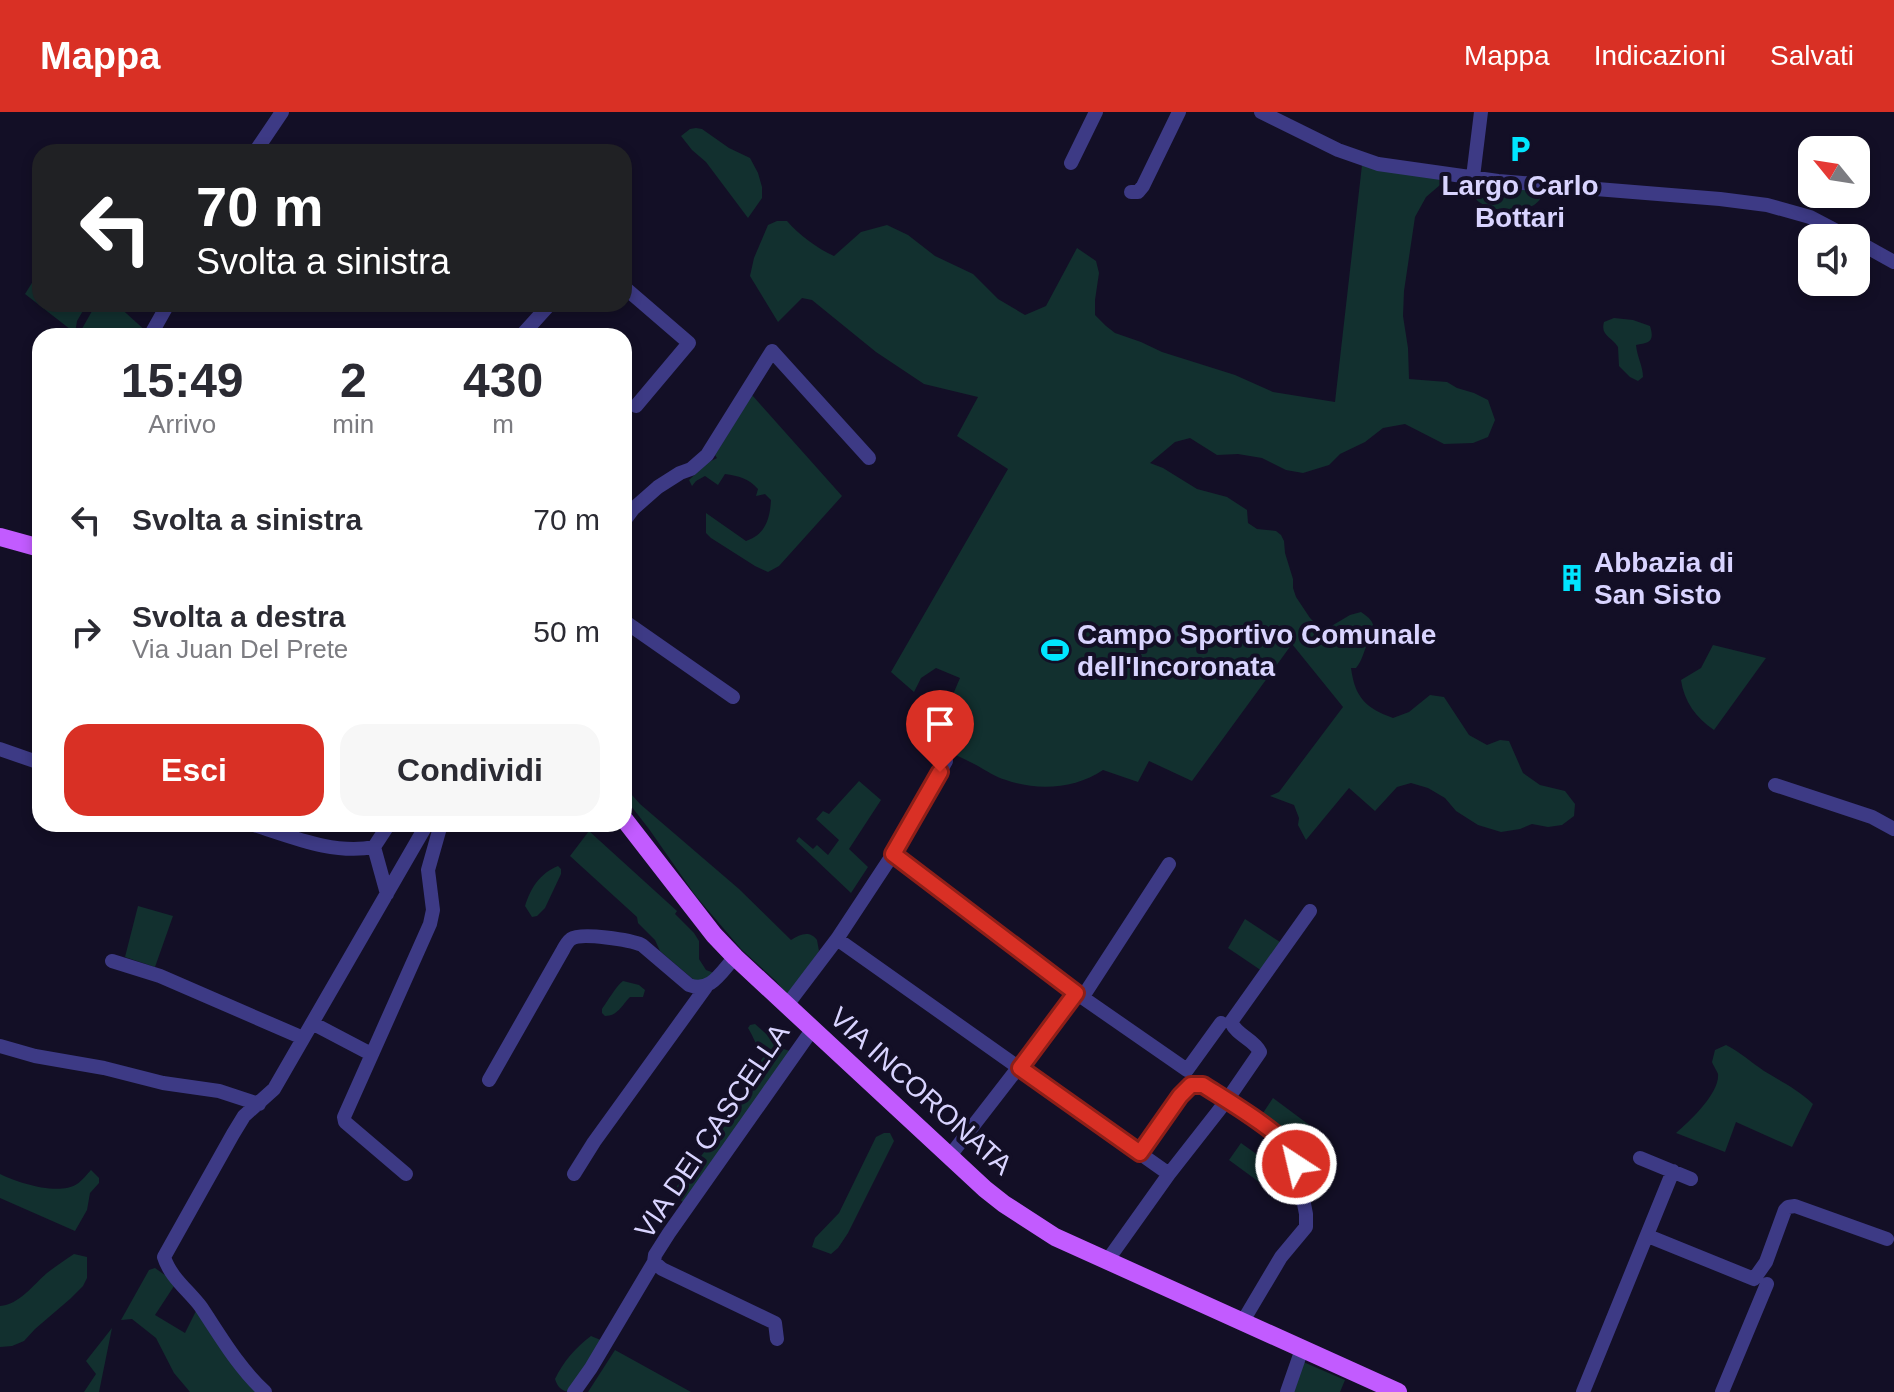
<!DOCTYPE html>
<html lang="it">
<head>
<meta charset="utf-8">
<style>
  :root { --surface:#fff; --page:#f7f7f7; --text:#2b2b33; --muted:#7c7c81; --accent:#d93025 }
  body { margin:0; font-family:Helvetica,sans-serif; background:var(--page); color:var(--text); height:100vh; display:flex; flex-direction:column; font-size:30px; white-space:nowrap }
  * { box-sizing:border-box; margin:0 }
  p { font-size:26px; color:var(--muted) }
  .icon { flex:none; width:44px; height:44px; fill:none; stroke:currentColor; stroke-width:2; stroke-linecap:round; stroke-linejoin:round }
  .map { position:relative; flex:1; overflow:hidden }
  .details { position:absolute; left:32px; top:216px; width:600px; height:504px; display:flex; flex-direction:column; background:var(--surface); border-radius:24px; box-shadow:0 4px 12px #0003 }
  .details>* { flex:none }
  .hud { position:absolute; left:32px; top:32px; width:600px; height:168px; border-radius:24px; box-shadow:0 4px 12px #0003; background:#202124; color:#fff; overflow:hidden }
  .needle { width:52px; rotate:300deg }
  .tools { position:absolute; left:1798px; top:24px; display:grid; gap:16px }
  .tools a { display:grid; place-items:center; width:72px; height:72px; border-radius:16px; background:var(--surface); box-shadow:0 4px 12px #0003; font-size:40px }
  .pin { position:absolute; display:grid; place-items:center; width:68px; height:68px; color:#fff; margin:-82px -34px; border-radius:50% 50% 50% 0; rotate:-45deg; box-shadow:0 0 8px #0007 }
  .pin .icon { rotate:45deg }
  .me { position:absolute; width:88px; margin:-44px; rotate:325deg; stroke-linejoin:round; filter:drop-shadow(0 0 6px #0008) }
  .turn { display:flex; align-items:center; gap:28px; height:168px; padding:0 32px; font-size:36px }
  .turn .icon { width:104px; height:104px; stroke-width:2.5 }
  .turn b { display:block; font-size:56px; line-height:68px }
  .eta { display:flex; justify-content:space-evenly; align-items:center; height:136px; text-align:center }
  .eta b { font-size:48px; font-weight:700; line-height:56px }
  .primary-button { display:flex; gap:16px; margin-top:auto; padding:16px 32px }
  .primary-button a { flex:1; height:92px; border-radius:24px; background:var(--accent); color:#fff; font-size:32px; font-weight:700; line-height:92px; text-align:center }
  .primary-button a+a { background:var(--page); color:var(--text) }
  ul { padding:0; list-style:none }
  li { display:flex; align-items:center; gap:24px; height:112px; padding:0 32px }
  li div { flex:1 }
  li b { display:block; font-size:30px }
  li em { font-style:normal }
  header { display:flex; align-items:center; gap:48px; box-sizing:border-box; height:112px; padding:0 40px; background:var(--accent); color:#fff }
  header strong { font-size:38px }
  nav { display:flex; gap:44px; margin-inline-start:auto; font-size:28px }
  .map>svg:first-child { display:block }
  .green { fill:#12302f }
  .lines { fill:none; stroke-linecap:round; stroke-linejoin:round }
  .minor { stroke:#3d3a85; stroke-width:14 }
  .major { stroke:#c25bff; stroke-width:18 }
  .route-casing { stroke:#8d1f18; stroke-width:20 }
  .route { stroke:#d93025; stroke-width:14 }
  .labels { text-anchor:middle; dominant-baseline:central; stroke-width:8; stroke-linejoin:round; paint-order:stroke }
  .poi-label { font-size:28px; font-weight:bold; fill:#d9d4ff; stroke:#130f26; text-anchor:start }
  .street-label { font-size:28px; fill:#d9d4ff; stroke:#130f26 }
</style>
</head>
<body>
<header>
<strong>Mappa</strong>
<nav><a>Mappa</a><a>Indicazioni</a><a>Salvati</a></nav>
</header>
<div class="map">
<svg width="1894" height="1280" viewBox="0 0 1894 1280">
  <rect width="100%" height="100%" fill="#130f26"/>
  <!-- green -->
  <path class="green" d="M 696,16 L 702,17 L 729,36 L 750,46 L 758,61 L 762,75 L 762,86 L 748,106 L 706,50 L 692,38 L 681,24 L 690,17 Z
    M 1362,53 L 1447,67 L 1426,85 L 1415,105 L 1404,179 L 1403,204 L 1408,236 L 1409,267 L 1447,270 L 1457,276 L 1474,281 L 1488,288 L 1495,308 L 1488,325 L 1473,331 L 1444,332 L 1405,312 L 1383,316 L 1365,330 L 1340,342 L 1329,353 L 1303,361 L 1286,358 L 1262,346 L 1238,342 L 1217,343 L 1190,326 L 1175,330 L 1150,351 L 1163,356 L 1197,377 L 1227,385 L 1247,398 L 1248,411 L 1257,417 L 1276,419 L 1281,423 L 1284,429 L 1285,441 L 1293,467 L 1293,476 L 1296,485 L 1310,506 L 1323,519 L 1350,503 L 1361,500 C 1378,511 1375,517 1367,533 C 1363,541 1362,549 1356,556 L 1351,556 C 1355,586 1366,596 1393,606 L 1409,600 L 1430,583 L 1444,585 L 1469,623 L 1487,633 L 1500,628 L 1509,629 L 1523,661 L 1540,673 L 1565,679 L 1575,692 L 1574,704 L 1562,713 L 1548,715 L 1532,712 L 1520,717 L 1501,720 L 1478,713 L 1456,699 L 1445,686 L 1428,676 L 1411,671 L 1397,675 L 1375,699 L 1349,676 L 1306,728 L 1298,713 L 1299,706 L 1294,693 L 1270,684 L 1279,680 L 1343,595 L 1292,532 L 1192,669 L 1149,649 L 1138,670 L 1103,658 C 1075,677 1037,679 1006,668 C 995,665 987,659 978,654 C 963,646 947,639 932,632 L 960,566 L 936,556 L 921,566 L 914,580 L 891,560 L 1008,357 L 957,324 L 978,285 L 924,272 L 876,240 L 812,188 L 802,186 L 778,210 L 750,164 L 754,146 L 768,113 L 777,109 L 787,109 C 798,122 818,137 834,144 L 861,120 L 887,113 L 908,123 L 935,144 L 973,162 L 998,187 L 1025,203 L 1046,194 L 1077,136 L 1096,149 L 1099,161 L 1095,188 L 1095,203 L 1106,214 L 1115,221 L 1141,230 L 1162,240 L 1235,263 L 1273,280 L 1335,290 Z
    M 1475,71 L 1543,79 C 1540,104 1495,102 1479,90 C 1477,89 1472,81 1471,79 Z
    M 40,158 L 40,192 L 87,192 L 77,209 L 75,221 L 25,182 Z
    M 96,192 L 116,192 L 148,221 L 147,224 L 82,224 L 79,222 Z
    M 1614,206 L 1633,208 L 1650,214 C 1655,230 1649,231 1636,233 C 1637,245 1643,254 1643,265 L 1638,269 L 1630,265 L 1619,254 L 1618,235 C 1612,225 1600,224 1604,210 Z
    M 752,283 L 842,384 L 779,454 L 768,460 L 755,454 L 711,426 L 706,421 L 706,401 L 746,429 C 765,423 770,407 771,388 L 765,382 L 756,384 L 758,377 C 748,366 739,364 725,362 L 718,373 L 705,364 L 696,369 L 692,374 L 689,368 L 707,351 L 717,346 L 715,343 Z
    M 1713,533 L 1766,546 L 1714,618 C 1696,606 1684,589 1681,568 L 1701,556 Z
    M 859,669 L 881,688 L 849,737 L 868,755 L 851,781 L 796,729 L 799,725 L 813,737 L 817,733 L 828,743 L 839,728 L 816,707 L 823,699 L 829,702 Z
    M 624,674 L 640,692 L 739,777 L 791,828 C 800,822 810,818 817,828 L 819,839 L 788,884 L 776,869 L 741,837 L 695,783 L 649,717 L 624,685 Z
    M 589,719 L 677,799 L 675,802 L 694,821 L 699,829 L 699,847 L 706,858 L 714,861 L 701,874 L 660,839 L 655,828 L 638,811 L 637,805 L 570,744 Z
    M 558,754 L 561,757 L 561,762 L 545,796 L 537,804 L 532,805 L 525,794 C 531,776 539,762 558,754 Z
    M 138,794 L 173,804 L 155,855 L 125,845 Z
    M 1245,807 L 1280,830 L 1262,859 L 1228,836 Z
    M 623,869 L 639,873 L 645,878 L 643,885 L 630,885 C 622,893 618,904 605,904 L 602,901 L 602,897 C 607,890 617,873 623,869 Z
    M 755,912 L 772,927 L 777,935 L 790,939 L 683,1090 L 676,1084 L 673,1079 L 713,1029 L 745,980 L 750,963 L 765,943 C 757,938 754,925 748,916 L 750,913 Z
    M 1726,933 C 1740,940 1751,950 1764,959 C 1782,970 1797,977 1813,992 L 1792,1035 L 1736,1010 L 1725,1040 L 1676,1021 C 1689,1010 1720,981 1718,962 C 1717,959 1713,953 1712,950 L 1715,938 Z
    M 1273,986 L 1316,1018 L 1303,1035 L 1261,1004 Z
    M 884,1021 L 890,1021 L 894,1029 L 848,1121 L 838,1136 L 831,1142 L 812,1135 L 815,1126 L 839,1101 L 876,1025 Z
    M 1241,1031 L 1287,1064 L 1274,1081 L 1229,1048 Z
    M 91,1058 L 99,1066 L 99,1071 L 90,1081 L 87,1098 L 75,1119 L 0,1086 L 0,1062 C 18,1071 59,1084 77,1072 C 82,1069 87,1062 91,1058 Z
    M 74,1142 L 87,1145 L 87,1166 L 83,1174 L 70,1187 L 35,1217 L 24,1229 L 12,1234 L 0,1235 L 0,1194 C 19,1193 34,1172 47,1161 C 56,1154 65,1148 74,1142 Z
    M 155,1156 L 176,1171 L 155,1203 L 185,1221 L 197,1197 L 258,1280 L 190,1280 L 174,1261 L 156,1226 L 132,1207 L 121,1208 L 149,1158 Z
    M 112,1216 L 99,1280 L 84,1280 L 96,1262 L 86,1249 Z
    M 591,1224 L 603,1229 L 569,1280 C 561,1279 557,1274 555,1267 C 563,1250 576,1235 591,1224 Z
    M 615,1238 L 691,1280 L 588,1280 Z
    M 1301,1249 L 1345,1268 L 1340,1280 L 1291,1280 Z"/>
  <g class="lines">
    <!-- minor -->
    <path class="minor" d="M 1261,0 L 1338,38 L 1378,52 L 1498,69 L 1720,87 L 1767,93 L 1810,105 L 1850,126
      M 255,40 L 282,0
      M 1071,51 L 1096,0
      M 1473,65 L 1481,0
      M 1131,80 L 1138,80 L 1143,74 L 1179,0
      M 1856,129 L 1894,150
      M 624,175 L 689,231 L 636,294
      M 150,224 L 168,192
      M 521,224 L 550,192
      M 624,409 L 633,397 L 658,375 L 680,361 L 691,357 L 707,343 L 772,239 L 869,346
      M 624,509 L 733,585
      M 0,637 L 40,651
      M 1775,673 L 1872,705 L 1894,717
      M 251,712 C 290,724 333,743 374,735 L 389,712
      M 374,735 L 387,782
      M 893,742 L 1076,881 L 1187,958 L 1221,911
      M 837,827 L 1169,1062
      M 112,849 L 160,864 L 303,926
      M 1082,886 L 1169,752
      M 787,893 L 837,827 L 893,742 L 946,649
      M 312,911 L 371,942
      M 0,934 L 35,944 L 104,956 L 163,971 L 219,979 L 259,992
      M 489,968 L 563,838 C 565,834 567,830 571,827 C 581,820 631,828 642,833 L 689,873 C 711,881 721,860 735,845
      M 1140,1041 L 1180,984 L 1191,973 L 1203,973 L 1227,988 L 1287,1031 L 1294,1041 L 1306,1102 L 1306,1115 L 1281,1145 L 1243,1209
      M 949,1045 L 1076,881
      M 1640,1046 L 1691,1067
      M 406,1062 L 345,1010 L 344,1005 L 430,812 L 433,798 L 428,758 L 441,712
      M 574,1062 L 594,1030 L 706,875
      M 1648,1124 L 1754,1167 L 1766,1150 L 1785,1098 L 1788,1095 L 1795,1094 L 1887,1127
      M 1107,1149 L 1169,1062 L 1227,988 L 1260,940 C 1254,927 1237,924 1231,910 L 1310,799
      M 777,1227 L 775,1211 L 662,1157 L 654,1150 L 655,1143 L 669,1121 L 812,918
      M 265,1280 C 238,1255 221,1225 201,1195 C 189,1179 170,1165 164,1145 L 233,1022 L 244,1004 L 274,977 L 427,712
      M 574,1280 L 591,1256 L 654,1150
      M 1287,1280 L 1302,1237
      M 1583,1280 L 1673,1059
      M 1722,1280 L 1767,1172"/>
    <!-- major -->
    <path class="major" d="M 0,425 L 40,436
      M 624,707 L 714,823 L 735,845 L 985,1077 L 1004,1092 L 1055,1125 L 1398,1280"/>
  </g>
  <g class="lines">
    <!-- route casing -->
    <g class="route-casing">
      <path id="route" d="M 940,660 L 893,742 L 1076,881 L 1020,956 L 1140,1041 L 1180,984 L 1191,973 L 1203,973 C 1223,986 1283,1021 1292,1040 C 1294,1043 1295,1048 1296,1052"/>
    </g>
    <!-- route -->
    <use href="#route" class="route"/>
  </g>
  <!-- icons -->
  <defs>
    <g id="parking-bare" transform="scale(2.16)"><path d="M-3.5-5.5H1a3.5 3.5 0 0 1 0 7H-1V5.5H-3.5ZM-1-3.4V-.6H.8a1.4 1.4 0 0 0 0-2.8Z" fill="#00e5ff" stroke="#130f26" stroke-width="2.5" paint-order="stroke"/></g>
    <g id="building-bare" transform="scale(2.16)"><path d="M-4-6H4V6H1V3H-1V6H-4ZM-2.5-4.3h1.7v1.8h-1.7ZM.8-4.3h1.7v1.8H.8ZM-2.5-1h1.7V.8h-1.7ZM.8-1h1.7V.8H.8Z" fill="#00e5ff" stroke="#130f26" stroke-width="2.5" paint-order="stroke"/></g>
    <g id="stadium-bare" transform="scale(2.16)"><path d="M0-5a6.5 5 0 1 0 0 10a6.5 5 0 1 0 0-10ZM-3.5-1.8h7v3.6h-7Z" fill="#00e5ff" stroke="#130f26" stroke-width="2.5" paint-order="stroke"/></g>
  </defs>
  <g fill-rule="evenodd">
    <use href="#parking-bare" x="1520" y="37"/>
    <use href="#building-bare" x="1572" y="466"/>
    <use href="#stadium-bare" x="1055" y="538"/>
  </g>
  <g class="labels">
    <!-- poi labels -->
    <g class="poi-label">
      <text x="1520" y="73" text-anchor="middle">Largo Carlo<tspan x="1520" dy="32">Bottari</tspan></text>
      <text x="1594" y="450">Abbazia di<tspan x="1594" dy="32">San Sisto</tspan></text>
      <text x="1077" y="522">Campo Sportivo Comunale<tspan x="1077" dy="32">dell'Incoronata</tspan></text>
    </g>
    <!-- street labels -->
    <g class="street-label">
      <text transform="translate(921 979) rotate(42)">VIA INCORONATA</text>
      <text transform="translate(712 1019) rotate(-56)">VIA DEI CASCELLA</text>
    </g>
  </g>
</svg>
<div class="tools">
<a><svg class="needle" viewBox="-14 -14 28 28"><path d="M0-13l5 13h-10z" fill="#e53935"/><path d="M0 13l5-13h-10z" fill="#7c7c81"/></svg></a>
<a><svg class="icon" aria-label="sound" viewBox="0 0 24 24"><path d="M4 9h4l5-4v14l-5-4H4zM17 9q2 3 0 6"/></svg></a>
</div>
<div class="pin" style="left:940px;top:660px;background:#d93025"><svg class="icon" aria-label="arrive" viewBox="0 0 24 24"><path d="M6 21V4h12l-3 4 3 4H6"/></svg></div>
<svg class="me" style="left:1296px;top:1052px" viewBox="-20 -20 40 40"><circle r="17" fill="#d93025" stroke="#fff" stroke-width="3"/><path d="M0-11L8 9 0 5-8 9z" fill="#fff"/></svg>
<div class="hud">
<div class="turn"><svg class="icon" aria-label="left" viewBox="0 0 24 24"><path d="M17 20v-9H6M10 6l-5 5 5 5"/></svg><div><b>70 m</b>Svolta a sinistra</div></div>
</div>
<section class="details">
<div class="eta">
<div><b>15:49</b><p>Arrivo</p></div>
<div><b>2</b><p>min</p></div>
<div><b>430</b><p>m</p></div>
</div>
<ul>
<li><svg class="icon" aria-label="left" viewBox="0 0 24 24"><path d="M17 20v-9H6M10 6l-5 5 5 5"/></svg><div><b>Svolta a sinistra</b></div><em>70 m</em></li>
<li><svg class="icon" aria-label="right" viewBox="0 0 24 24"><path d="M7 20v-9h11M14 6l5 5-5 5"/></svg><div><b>Svolta a destra</b><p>Via Juan Del Prete</p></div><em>50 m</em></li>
</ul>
<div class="primary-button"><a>Esci</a><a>Condividi</a></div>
</section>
</div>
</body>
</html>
